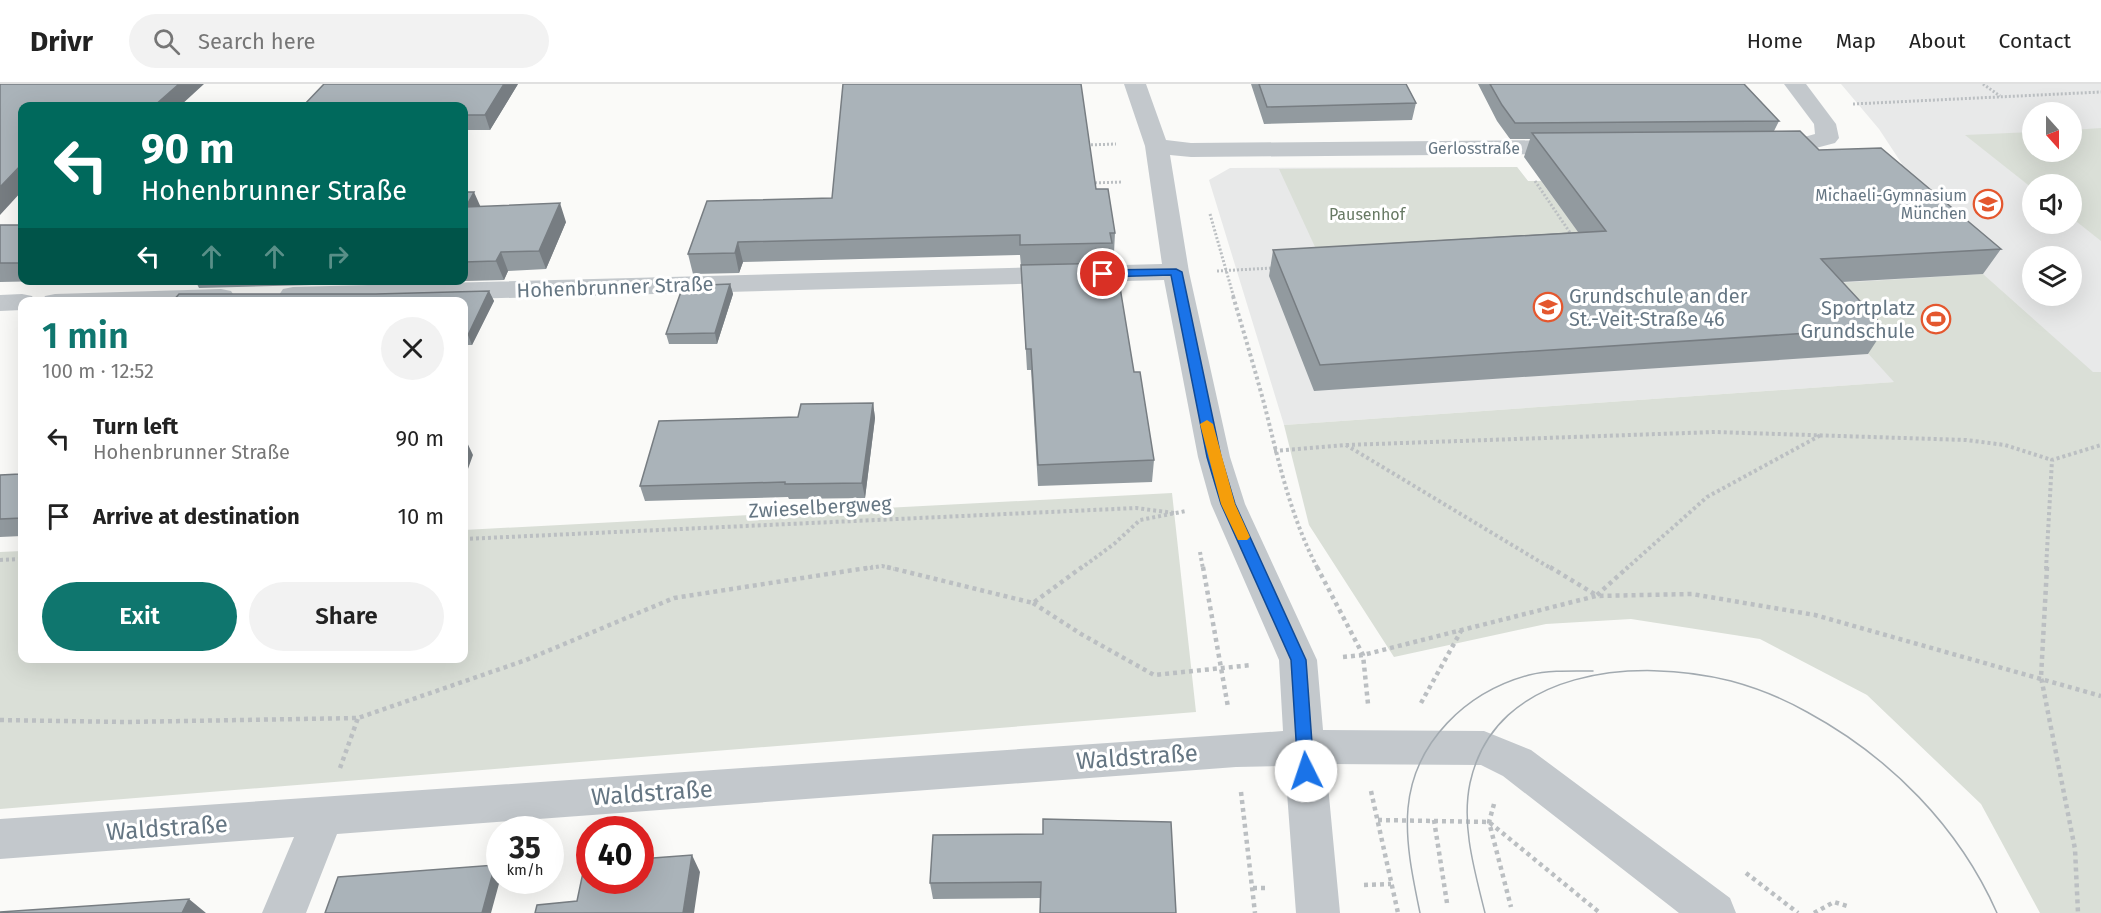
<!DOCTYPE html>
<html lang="en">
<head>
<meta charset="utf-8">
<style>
  :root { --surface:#fff; --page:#f2f2f2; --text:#222; --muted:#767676; --line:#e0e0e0; --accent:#0f766e }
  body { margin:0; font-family:"Fira Sans",sans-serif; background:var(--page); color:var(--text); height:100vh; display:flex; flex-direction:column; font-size:22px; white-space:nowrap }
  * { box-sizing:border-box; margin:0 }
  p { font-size:20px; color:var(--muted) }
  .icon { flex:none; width:33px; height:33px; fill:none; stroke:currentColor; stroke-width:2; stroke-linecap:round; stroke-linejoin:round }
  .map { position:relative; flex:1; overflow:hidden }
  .sheet { position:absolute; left:18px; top:213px; width:450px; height:366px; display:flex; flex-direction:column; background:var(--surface); border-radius:12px; box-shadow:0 6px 24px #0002 }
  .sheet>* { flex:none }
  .guide { position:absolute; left:18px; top:18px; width:450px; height:183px; border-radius:12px; box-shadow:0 6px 24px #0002; background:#00695c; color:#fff; overflow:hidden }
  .needle { width:39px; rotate:159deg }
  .controls { position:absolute; left:2022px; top:18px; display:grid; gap:12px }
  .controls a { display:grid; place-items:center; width:60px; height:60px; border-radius:50%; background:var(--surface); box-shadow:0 6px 24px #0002; font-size:30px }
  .speed { position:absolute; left:486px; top:732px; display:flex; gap:12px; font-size:30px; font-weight:700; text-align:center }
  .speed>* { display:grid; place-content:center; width:78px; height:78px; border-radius:50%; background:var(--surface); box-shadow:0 6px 24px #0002; line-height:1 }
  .speed small { font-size:15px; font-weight:400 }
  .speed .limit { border:9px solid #d22; background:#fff; color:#111 }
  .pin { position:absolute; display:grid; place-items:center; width:51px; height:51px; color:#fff; margin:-26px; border:3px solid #fff; border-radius:50%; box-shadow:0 2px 6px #0007 }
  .me { position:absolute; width:66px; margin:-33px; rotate:356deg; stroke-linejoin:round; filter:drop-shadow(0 0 4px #0008) }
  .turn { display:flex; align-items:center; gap:21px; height:126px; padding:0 24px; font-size:27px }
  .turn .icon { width:78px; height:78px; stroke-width:2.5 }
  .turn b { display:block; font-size:42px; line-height:51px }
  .lanes { display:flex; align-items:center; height:57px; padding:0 24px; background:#0003; justify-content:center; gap:30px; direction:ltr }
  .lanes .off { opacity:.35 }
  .round { display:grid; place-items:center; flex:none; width:63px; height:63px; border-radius:32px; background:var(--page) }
  .summary { display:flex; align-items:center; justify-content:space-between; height:102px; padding:0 24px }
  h1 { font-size:36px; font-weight:600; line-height:45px; color:var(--accent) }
  .primary-button { display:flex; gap:12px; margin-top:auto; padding:12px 24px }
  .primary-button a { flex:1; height:69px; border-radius:36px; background:var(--accent); color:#fff; font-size:24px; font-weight:600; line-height:69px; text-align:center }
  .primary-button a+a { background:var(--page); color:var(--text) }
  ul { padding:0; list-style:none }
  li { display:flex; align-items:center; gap:18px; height:78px; padding:0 24px }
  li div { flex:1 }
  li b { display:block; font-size:22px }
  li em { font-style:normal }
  header { display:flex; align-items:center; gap:36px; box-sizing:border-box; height:84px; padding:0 30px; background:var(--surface); border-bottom:2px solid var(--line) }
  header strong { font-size:28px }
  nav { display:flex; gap:33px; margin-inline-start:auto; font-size:21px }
  .search { width:420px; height:54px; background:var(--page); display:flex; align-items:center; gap:15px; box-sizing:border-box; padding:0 21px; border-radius:33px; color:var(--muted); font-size:22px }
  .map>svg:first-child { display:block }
  .built { fill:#e8e9e9; fill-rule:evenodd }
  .green { fill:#dadfd7 }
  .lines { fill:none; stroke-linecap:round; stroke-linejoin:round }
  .path-far2 { stroke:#bbbfc2; stroke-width:3; stroke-dasharray:2 2; stroke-linecap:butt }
  .path-far1 { stroke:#bbbfc2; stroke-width:4; stroke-dasharray:3 3; stroke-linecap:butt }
  .path { stroke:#bbbfc2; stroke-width:4.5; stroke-dasharray:4 4; stroke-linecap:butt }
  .minor { fill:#c3c8cc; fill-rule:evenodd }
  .tram { stroke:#a2aab0; stroke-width:1.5 }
  .wall { fill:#929a9f }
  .shaded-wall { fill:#777d82 }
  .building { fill:#aab3b9; stroke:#777d82; stroke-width:1.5 }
  .route { fill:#1a73e8; stroke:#114b97; stroke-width:1.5 }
  .slow { fill:#f59e0b }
  .labels { text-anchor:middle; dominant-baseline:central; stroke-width:6; stroke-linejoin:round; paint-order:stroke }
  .far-street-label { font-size:16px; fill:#657683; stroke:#fff }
  .far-poi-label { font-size:16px; fill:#657683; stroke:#fff; text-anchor:end }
  .far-park-label { font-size:16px; fill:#687a64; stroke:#fff }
  .street-label { font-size:20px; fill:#657683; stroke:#fff }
  .poi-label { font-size:20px; fill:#657683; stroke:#fff; text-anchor:start }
  .near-street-label { font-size:24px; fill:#657683; stroke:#fff }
</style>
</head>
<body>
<header>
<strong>Drivr</strong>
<div class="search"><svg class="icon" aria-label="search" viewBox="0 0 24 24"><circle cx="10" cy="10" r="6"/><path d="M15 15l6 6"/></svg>Search here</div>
<nav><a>Home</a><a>Map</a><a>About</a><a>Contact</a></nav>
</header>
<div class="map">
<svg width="2101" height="829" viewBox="0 0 2101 829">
  <rect width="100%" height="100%" fill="#fafaf8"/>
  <!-- built -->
  <path class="built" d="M 1841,0 L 2101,0 L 2101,288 L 1895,298 L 1284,341 L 1209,96 L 1230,84 L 1517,83 L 1528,97 L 1697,95 L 1797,81 L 1902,80 L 1879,45 ZM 2032,28 L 2072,28 L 2072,68 L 2032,68 ZM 2032,100 L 2072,100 L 2072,140 L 2032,140 ZM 2032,172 L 2072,172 L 2072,212 L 2032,212 Z"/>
  <!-- green -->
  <path class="green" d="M 2101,44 L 2101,157 L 2072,134 L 2072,100 L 2032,100 L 2032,104 L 1965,51 L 2032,48 L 2032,68 L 2072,68 L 2072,46 Z
    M 1517,83 L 1528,97 L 1541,97 L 1589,163 L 1322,178 L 1279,85 Z
    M 1983,190 L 2093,288 L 2101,288 L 2101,829 L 2040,829 L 1981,720 L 1867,611 L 1760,555 L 1631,535 L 1546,540 L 1394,573 L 1309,441 L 1284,341 L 1894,298 L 1806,201 Z
    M 1172,409 L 1196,628 L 0,725 L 0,468 L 22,467 L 22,574 L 464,574 L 464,446 Z"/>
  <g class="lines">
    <!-- path-far2 -->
    <path class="path-far2" d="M 1983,0 L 2000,12
      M 1853,20 L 2101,8
      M 1087,61 L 1116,60
      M 1535,97 L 1573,153
      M 1091,99 L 1123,98
      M 1210,130 L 1234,214
      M 1217,187 L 1273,184"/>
    <!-- path-far1 -->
    <path class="path-far1" d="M 1233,212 C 1244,249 1255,286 1265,323 C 1279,379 1291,434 1318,485
      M 1346,361 L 1715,348 L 1966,356 L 2005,361 L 2052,376
      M 1274,367 L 1346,361 L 1552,485
      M 464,455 L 1136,424 L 1174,429
      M 1200,468 L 1203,485
      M 0,476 L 22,475
      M 864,485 L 882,482 L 894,485
      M 1080,485 L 1114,460 L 1140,436 L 1186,427
      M 1626,485 L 1707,413 L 1821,351
      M 2046,485 L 2052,376 L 2101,361"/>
    <!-- path -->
    <path class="path" d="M 887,483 L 1033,519 L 1082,483
      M 1203,483 L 1228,623
      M 1317,483 L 1363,571 L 1368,620
      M 1550,483 L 1596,511
      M 2047,483 L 2041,593 L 2075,765 L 2078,829
      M 1597,511 L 1628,483
      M 1033,519 L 1081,550 L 1154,591 L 1252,581
      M 1343,573 L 1363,571 L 1596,512 L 1692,510 L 1815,531 L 2101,612
      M 1421,619 L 1461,547
      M 0,636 L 126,638 L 358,634 L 526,576 L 674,514 L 873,483
      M 340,684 L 358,634
      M 1371,707 L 1398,829
      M 1241,708 L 1255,829
      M 1494,720 L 1489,738 L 1511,823
      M 1378,736 L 1489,738 L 1600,829
      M 1434,736 L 1447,819
      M 1746,789 L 1798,829
      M 1364,801 L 1391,800
      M 1253,804 L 1267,804
      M 1814,829 L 1834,818 L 1847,822"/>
    <!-- minor -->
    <path class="minor" d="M 1124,0 L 1146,0 L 1166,56 L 1191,59 L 1572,56 L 1580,58 L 1584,63 L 1580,68 L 1572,70 L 1191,73 L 1170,71 L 1189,188 L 1230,373 L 1245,420 L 1317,576 L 1323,646 L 1484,647 L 1531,666 L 1730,814 L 1736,829 L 1679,829 L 1503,692 L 1481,681 L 1326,680 L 1340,829 L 1296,829 L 1285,682 L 1236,683 L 337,750 L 306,829 L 262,829 L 294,753 L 0,775 L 0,735 L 1283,647 L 1279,576 L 1211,420 L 1198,373 L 1164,196 L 358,218 L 286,218 L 279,211 L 283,205 L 293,203 L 1162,180 L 1145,62 Z
      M 1784,0 L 1806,0 L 1836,40 L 1839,54 L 1835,59 L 1797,69 L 1759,67 L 1755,62 L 1759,57 L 1797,55 L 1815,50 L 1814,40 Z
      M 221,205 L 231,207 L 235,213 L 232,218 L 42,218 L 45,212 L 55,210 Z
      M 22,210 L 32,212 L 35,218 L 22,218 L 22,226 L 0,227 L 0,211 Z"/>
    <!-- tram -->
    <path class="tram" d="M 1420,829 C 1413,795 1405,759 1408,724 C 1414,658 1466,608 1529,591 C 1550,586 1572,587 1593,587
      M 1485,829 C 1475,788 1461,742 1470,699 C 1495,584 1637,573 1731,597 C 1757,604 1784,615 1807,628 C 1890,673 1959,743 1997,829"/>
  </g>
  <!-- wall -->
  <path class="wall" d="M 518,0 L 490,46 L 464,46 L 464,22 Z
    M 1251,0 L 1406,0 L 1416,19 L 1412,36 L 1264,40 Z
    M 1478,0 L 1744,0 L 1779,37 L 1774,47 L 1819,66 L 2001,165 L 1983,190 L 1842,198 L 1885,244 L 1868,270 L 1314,307 L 1269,192 L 1273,166 L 1578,148 L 1524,73 L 1530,55 L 1510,55 L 1497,37 Z
    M 1096,105 L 1115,149 L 1114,169 L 1112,169 L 1111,179 L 1134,288 L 1154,376 L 1152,398 L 1038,402 L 1031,286 L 1027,286 L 1021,182 L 1020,171 L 743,178 L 739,189 L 693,190 L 688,170 L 832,114 Z
    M 464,108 L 480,122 L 566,138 L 546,185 L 508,187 L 504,196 L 199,204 L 195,196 L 464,196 Z
    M 0,141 L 22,141 L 22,196 L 48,196 L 47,197 L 0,198 Z
    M 730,200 L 733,210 L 717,260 L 669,260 L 666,250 Z
    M 489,207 L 494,217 L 472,261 L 464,261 L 464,218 L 376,210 Z
    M 873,319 L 875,334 L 865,414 L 789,415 L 788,413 L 645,417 L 640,402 L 798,333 Z
    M 22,386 L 22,452 L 0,453 L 0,391 L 20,390 Z
    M 1043,750 L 1040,814 L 933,815 L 930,799 Z"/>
  <!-- shaded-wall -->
  <path class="shaded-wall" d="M 179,0 L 204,0 L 180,22 L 154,22 Z
    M 504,0 L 518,0 L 490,46 L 485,31 Z
    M 22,80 L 22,107 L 0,131 L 0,103 Z
    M 474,108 L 482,126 L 466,123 Z
    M 560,119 L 566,138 L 546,185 L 539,167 Z
    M 738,158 L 743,178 L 739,189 L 735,169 Z
    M 501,168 L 508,187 L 504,196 L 496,177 Z
    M 730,200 L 733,210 L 717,260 L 715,249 Z
    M 489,207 L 494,217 L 472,261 L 468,251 Z
    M 873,319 L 875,334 L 865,414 L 862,399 Z
    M 464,352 L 473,371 L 464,396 Z
    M 692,771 L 700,788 L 694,829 L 683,829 Z
    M 495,781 L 500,787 L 500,796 L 491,829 L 482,829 Z
    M 189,815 L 206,829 L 182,829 Z"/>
  <!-- building -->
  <path class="building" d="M 0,0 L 179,0 L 154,22 L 22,22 L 22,80 L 0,103 Z
    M 324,0 L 504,0 L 485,31 L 464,31 L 464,22 L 303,22 Z
    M 843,0 L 1081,0 L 1096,105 L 1108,105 L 1115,149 L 1110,149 L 1112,159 L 1020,161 L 1020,151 L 738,158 L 735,169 L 688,170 L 707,117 L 832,114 Z
    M 1259,0 L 1406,0 L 1416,19 L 1267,23 Z
    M 1490,0 L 1744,0 L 1779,37 L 1515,39 L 1502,21 Z
    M 1800,47 L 1819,66 L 1881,64 L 2001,165 L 1821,175 L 1885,244 L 1320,281 L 1273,166 L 1606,147 L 1532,49 Z
    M 464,108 L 474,108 L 466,123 L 560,119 L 539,167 L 501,168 L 496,177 L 464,178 Z
    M 0,141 L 22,141 L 22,179 L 0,179 Z
    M 1116,179 L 1134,288 L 1140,288 L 1154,376 L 1038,381 L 1031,265 L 1026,265 L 1021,181 Z
    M 730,200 L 715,249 L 666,250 L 683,202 Z
    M 489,207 L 468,251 L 464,251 L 464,218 L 172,218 L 179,210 L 376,210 Z
    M 873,319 L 862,399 L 785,400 L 785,398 L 640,402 L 659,337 L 798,333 L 801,320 Z
    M 22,386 L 22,434 L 0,435 L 0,391 L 20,390 Z
    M 1043,735 L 1171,738 L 1176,829 L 1040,829 L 1041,798 L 930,799 L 933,751 L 1043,750 Z
    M 692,771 L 683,829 L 535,829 L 537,821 L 577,817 L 585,779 L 590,779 L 590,796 L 640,796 L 640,775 Z
    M 495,781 L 482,829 L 325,829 L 338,793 Z
    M 189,815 L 182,829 L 0,829 L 0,828 Z"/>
  <!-- route -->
  <path class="route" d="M 1176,185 L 1182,188 L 1221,373 L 1235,420 L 1306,576 L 1314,687 L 1312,693 L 1306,695 L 1300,693 L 1298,687 L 1291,576 L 1221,420 L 1207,373 L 1171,191 L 1103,193 L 1097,190 L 1103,186 Z"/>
  <!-- slow -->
  <path class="slow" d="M 1207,336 L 1213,340 L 1235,420 L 1250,453 L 1247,456 L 1238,456 L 1221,420 L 1200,340 Z"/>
  <!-- icons -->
  <defs>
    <g id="school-ring" transform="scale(1.5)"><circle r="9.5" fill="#fff" stroke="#e4572e" stroke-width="1.5"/><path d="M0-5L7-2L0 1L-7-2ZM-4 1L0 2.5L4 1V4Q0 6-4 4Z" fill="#e4572e"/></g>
    <g id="stadium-ring" transform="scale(1.5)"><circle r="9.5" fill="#fff" stroke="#e4572e" stroke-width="1.5"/><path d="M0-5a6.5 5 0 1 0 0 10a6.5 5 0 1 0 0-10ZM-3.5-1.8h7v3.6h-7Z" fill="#e4572e"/></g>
  </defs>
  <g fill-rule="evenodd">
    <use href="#school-ring" x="1988" y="120"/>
    <use href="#school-ring" x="1548" y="223"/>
    <use href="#stadium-ring" x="1936" y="235"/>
  </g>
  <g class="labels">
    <!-- far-street labels -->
    <g class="far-street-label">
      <text x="1474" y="64">Gerlosstraße</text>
    </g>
    <!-- far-poi labels -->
    <g class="far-poi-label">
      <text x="1967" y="111">Michaeli-Gymnasium<tspan x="1967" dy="18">München</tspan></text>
    </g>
    <!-- far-park labels -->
    <g class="far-park-label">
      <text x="1367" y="130">Pausenhof</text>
    </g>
    <!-- street labels -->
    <g class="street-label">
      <text transform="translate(615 203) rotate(-2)">Hohenbrunner Straße</text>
      <text transform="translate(820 423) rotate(-3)">Zwieselbergweg</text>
    </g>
    <!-- poi labels -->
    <g class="poi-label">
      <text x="1569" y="212">Grundschule an der<tspan x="1569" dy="23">St.-Veit-Straße 46</tspan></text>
      <text x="1915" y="224" text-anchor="end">Sportplatz<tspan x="1915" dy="23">Grundschule</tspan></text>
    </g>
    <!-- near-street labels -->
    <g class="near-street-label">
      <text transform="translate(1137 673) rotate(-4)">Waldstraße</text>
      <text transform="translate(652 709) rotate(-4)">Waldstraße</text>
      <text transform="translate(167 744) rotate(-4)">Waldstraße</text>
    </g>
  </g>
</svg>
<div class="controls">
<a><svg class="needle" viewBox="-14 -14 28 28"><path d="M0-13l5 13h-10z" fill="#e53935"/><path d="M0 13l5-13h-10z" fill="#767676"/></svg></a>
<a><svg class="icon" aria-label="sound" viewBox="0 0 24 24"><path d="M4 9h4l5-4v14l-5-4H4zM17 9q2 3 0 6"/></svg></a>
<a><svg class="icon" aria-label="layers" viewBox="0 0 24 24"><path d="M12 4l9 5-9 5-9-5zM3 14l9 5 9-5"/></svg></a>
</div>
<div class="speed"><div>35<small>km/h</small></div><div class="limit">40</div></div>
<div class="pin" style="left:1103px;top:190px;background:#d93025"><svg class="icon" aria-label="arrive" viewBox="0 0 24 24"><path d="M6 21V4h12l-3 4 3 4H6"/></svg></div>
<svg class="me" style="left:1306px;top:687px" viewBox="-20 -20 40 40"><circle r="19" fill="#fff"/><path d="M0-13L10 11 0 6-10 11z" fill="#1a73e8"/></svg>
<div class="guide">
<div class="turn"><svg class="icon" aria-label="left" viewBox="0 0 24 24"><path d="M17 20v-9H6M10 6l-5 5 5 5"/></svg><div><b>90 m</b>Hohenbrunner Straße</div></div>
<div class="lanes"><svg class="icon" aria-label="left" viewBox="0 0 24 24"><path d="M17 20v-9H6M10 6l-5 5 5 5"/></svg><svg class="icon off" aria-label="ahead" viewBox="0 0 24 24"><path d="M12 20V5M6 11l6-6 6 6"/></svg><svg class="icon off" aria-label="ahead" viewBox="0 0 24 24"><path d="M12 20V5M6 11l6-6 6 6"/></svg><svg class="icon off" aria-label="right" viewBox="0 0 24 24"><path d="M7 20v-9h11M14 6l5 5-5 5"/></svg></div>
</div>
<section class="sheet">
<div class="summary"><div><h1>1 min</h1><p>100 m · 12:52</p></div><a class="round"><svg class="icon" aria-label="close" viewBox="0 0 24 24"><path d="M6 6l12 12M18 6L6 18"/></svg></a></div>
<ul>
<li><svg class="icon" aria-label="left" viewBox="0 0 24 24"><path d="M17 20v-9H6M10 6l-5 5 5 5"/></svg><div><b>Turn left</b><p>Hohenbrunner Straße</p></div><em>90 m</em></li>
<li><svg class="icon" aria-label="arrive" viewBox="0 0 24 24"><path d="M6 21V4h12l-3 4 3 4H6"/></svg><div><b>Arrive at destination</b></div><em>10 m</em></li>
</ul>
<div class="primary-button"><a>Exit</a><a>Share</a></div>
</section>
</div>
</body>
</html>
